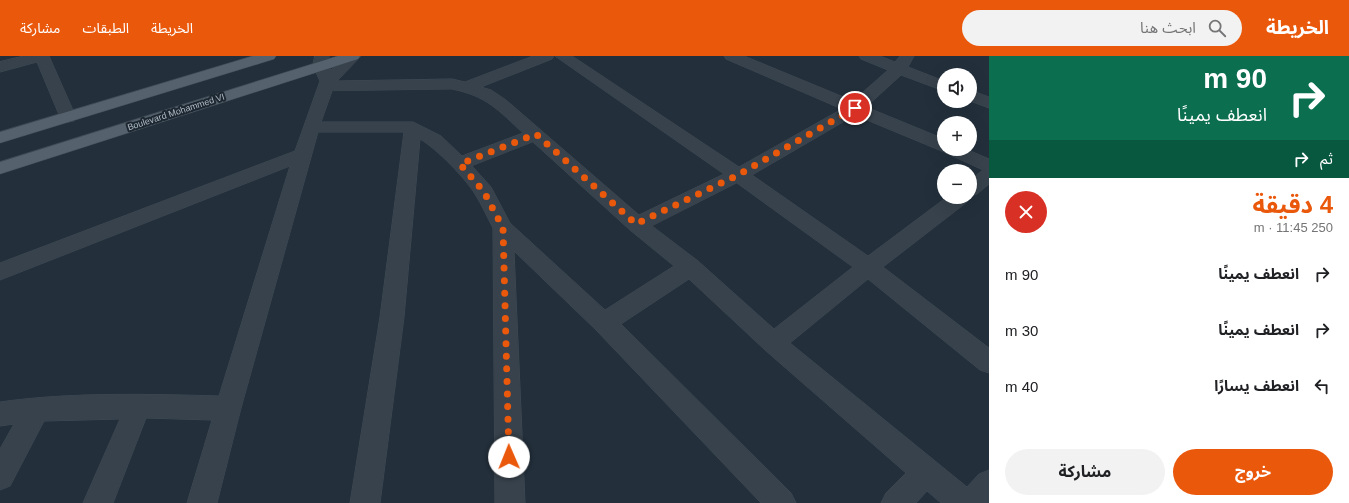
<!DOCTYPE html>
<html lang="ar">
<head>
<meta charset="utf-8">
<style>
  :root { --surface:#fff; --page:#f2f2f2; --text:#202124; --muted:#757577; --accent:#ea580c }
  body { margin:0; font-family:Arial,"Noto Sans Arabic",sans-serif; background:var(--page); color:var(--text); direction:rtl; height:100vh; display:flex; flex-direction:column; font-size:15px; white-space:nowrap }
  * { box-sizing:border-box; margin:0 }
  p { font-size:13px; color:var(--muted) }
  .icon { flex:none; width:22px; height:22px; fill:none; stroke:currentColor; stroke-width:2; stroke-linecap:round; stroke-linejoin:round }
  .map { position:relative; flex:1; overflow:hidden; direction:ltr }
  .drawer { display:flex; flex-direction:column; background:var(--surface); width:360px }
  .drawer>* { flex:none }
  .hud { background:#0b6e4f; color:#fff; overflow:hidden }
  .tools { position:absolute; left:937px; top:12px; display:grid; gap:8px }
  .tools a { display:grid; place-items:center; width:40px; height:40px; border-radius:50%; background:var(--surface); box-shadow:0 4px 16px #0002; font-size:20px }
  .pin { position:absolute; display:grid; place-items:center; width:34px; height:34px; color:#fff; margin:-17px; border:2px solid #fff; border-radius:50%; box-shadow:0 1px 4px #0007 }
  .me { position:absolute; width:44px; margin:-22px; rotate:359deg; stroke-linejoin:round; filter:drop-shadow(0 0 3px #0008) }
  .turn { display:flex; align-items:center; gap:14px; height:84px; padding:0 16px; font-size:18px }
  .turn .icon { width:52px; height:52px; stroke-width:2.5 }
  .turn b { display:block; font-size:28px; line-height:34px }
  .then { display:flex; align-items:center; height:38px; padding:0 16px; background:#0003; gap:8px; font-size:15px }
  .round { display:grid; place-items:center; flex:none; width:42px; height:42px; border-radius:21px; background:var(--page) }
  .head { display:flex; align-items:center; justify-content:space-between; height:68px; padding:0 16px }
  h1 { font-size:24px; font-weight:700; line-height:30px; color:var(--accent) }
  .cta { display:flex; gap:8px; margin-top:auto; padding:8px 16px }
  .cta a { flex:1; height:46px; border-radius:24px; background:var(--accent); color:#fff; font-size:16px; font-weight:700; line-height:46px; text-align:center }
  .cta a+a { background:var(--page); color:var(--text) }
  ul { padding:0; list-style:none }
  li { display:flex; align-items:center; gap:12px; height:56px; padding:0 16px }
  li div { flex:1 }
  li b { display:block; font-size:15px }
  li em { font-style:normal }
  header { display:flex; align-items:center; gap:24px; box-sizing:border-box; height:56px; padding:0 20px; background:var(--accent); color:#fff }
  header strong { font-size:19px }
  nav { display:flex; gap:22px; margin-inline-start:auto; font-size:14px }
  .search { width:280px; height:36px; background:var(--page); display:flex; align-items:center; gap:10px; box-sizing:border-box; padding:0 14px; border-radius:22px; color:var(--muted); font-size:15px }
  main { display:flex; flex:1; min-height:0 }
  .map>svg:first-child { display:block }
  .lines { fill:none; stroke-linecap:round; stroke-linejoin:round }
  .minor-casing { stroke:#404b55; stroke-width:1 }
  .major-casing { stroke:#404b55; stroke-width:1 }
  .minor { fill:#37424c; fill-rule:evenodd }
  .major { fill:#55616c; fill-rule:evenodd }
  .route { stroke:#ea580c; stroke-width:7; stroke-dasharray:0 12.6 }
  .labels { text-anchor:middle; dominant-baseline:central; stroke-width:4; stroke-linejoin:round; paint-order:stroke }
  .far-street-label { font-size:9px; fill:#b2bdc7; stroke:#1c2731 }
</style>
</head>
<body>
<header>
<strong>الخريطة</strong>
<div class="search"><svg class="icon" aria-label="search" viewBox="0 0 24 24"><circle cx="10" cy="10" r="6"/><path d="M15 15l6 6"/></svg>ابحث هنا</div>
<nav><a>الخريطة</a><a>الطبقات</a><a>مشاركة</a></nav>
</header>
<main>
<section class="drawer">
<div class="hud">
<div class="turn"><svg class="icon" aria-label="right" viewBox="0 0 24 24"><path d="M7 20v-9h11M14 6l5 5-5 5"/></svg><div><b>90 m</b>انعطف يمينًا</div></div>
<div class="then">ثم<svg class="icon" aria-label="right" viewBox="0 0 24 24"><path d="M7 20v-9h11M14 6l5 5-5 5"/></svg></div>
</div>
<div class="head"><div><h1>4 دقيقة</h1><p>250 m · 11:45</p></div><a class="round" style="background:#d93025;color:#fff"><svg class="icon" aria-label="close" viewBox="0 0 24 24"><path d="M6 6l12 12M18 6L6 18"/></svg></a></div>
<ul>
<li><svg class="icon" aria-label="right" viewBox="0 0 24 24"><path d="M7 20v-9h11M14 6l5 5-5 5"/></svg><div><b>انعطف يمينًا</b></div><em>90 m</em></li>
<li><svg class="icon" aria-label="right" viewBox="0 0 24 24"><path d="M7 20v-9h11M14 6l5 5-5 5"/></svg><div><b>انعطف يمينًا</b></div><em>30 m</em></li>
<li><svg class="icon" aria-label="left" viewBox="0 0 24 24"><path d="M17 20v-9H6M10 6l-5 5 5 5"/></svg><div><b>انعطف يسارًا</b></div><em>40 m</em></li>
</ul>
<div class="cta"><a>خروج</a><a>مشاركة</a></div>
</section>
<div class="map">
<svg width="989" height="447" viewBox="0 0 989 447">
  <rect width="100%" height="100%" fill="#23303c"/>
  <g class="lines">
    <!-- minor casing -->
    <g class="minor-casing">
      <path id="minor" d="M 24,0 L 49,0 L 76,61 L 74,65 L 68,66 L 62,65 L 60,61 L 37,6 L 0,16 L 0,6 Z
        M 315,0 L 329,0 L 329,10 L 331,14 L 345,0 L 361,0 L 337,25 L 452,23 L 465,26 L 533,0 L 554,0 L 552,3 L 481,31 L 491,34 L 506,44 L 639,159 L 724,118 L 555,0 L 572,0 L 739,111 L 842,53 L 726,3 L 724,0 L 744,0 L 853,45 L 888,14 L 861,3 L 859,0 L 880,0 L 895,6 L 900,0 L 914,0 L 908,11 L 944,25 L 944,35 L 901,19 L 866,51 L 944,83 L 944,93 L 966,93 L 989,103 L 989,128 L 977,138 L 970,140 L 970,124 L 983,114 L 944,96 L 855,59 L 752,119 L 868,200 L 947,141 L 970,141 L 967,146 L 883,211 L 989,292 L 989,317 L 980,314 L 868,223 L 790,287 L 967,431 L 979,418 L 989,414 L 989,447 L 941,447 L 927,435 L 916,447 L 881,447 L 886,437 L 906,417 L 765,294 L 689,223 L 621,268 L 791,437 L 796,447 L 761,447 L 596,274 L 514,195 L 525,447 L 495,447 L 493,172 C 487,161 482,149 475,138 C 465,122 437,93 420,83 L 404,261 L 380,447 L 350,447 L 380,261 L 404,76 L 318,76 L 241,352 L 217,447 L 187,447 L 212,364 L 146,362 L 113,447 L 83,447 L 120,363 L 44,365 L 10,430 L 0,434 L 0,393 L 14,368 L 0,370 L 0,346 C 72,336 146,338 219,340 L 290,110 L 0,224 L 0,207 L 295,95 L 320,25 L 313,10 ZM 452,33 C 487,40 498,54 523,77 L 462,100 L 441,80 L 413,66 L 321,66 L 332,35 ZM 533,86 L 630,174 L 674,210 L 605,254 L 510,167 L 491,131 L 472,110 ZM 737,127 L 853,211 L 774,273 L 698,205 L 652,170 Z
        M 970,34 L 989,41 L 989,52 L 970,45 Z"/>
    </g>
    <!-- major casing -->
    <g class="major-casing">
      <path id="major" d="M 253,0 L 276,0 L 274,3 L 0,87 L 0,76 Z
        M 338,0 L 360,0 L 358,3 L 0,118 L 0,106 Z"/>
    </g>
    <!-- minor -->
    <use href="#minor" class="minor"/>
    <!-- major -->
    <use href="#major" class="major"/>
  </g>
  <g class="lines">
    <!-- route -->
    <path class="route" d="M 509,401 L 503,172 L 484,136 L 460,108 L 536,78 L 636,168 L 738,119 L 855,52"/>
  </g>
  <g class="labels">
    <!-- far-street labels -->
    <g class="far-street-label">
      <text transform="translate(176 56) rotate(-18)">Boulevard Mohammed VI</text>
    </g>
  </g>
</svg>
<div class="tools">
<a><svg class="icon" aria-label="sound" viewBox="0 0 24 24"><path d="M4 9h4l5-4v14l-5-4H4zM17 9q2 3 0 6"/></svg></a>
<a>+</a>
<a>−</a>
</div>
<div class="pin" style="left:855px;top:52px;background:#d93025"><svg class="icon" aria-label="arrive" viewBox="0 0 24 24"><path d="M6 21V4h12l-3 4 3 4H6"/></svg></div>
<svg class="me" style="left:509px;top:401px" viewBox="-20 -20 40 40"><circle r="19" fill="#fff"/><path d="M0-13L10 11 0 6-10 11z" fill="#ea580c"/></svg>
</div>
</main>
</body>
</html>
